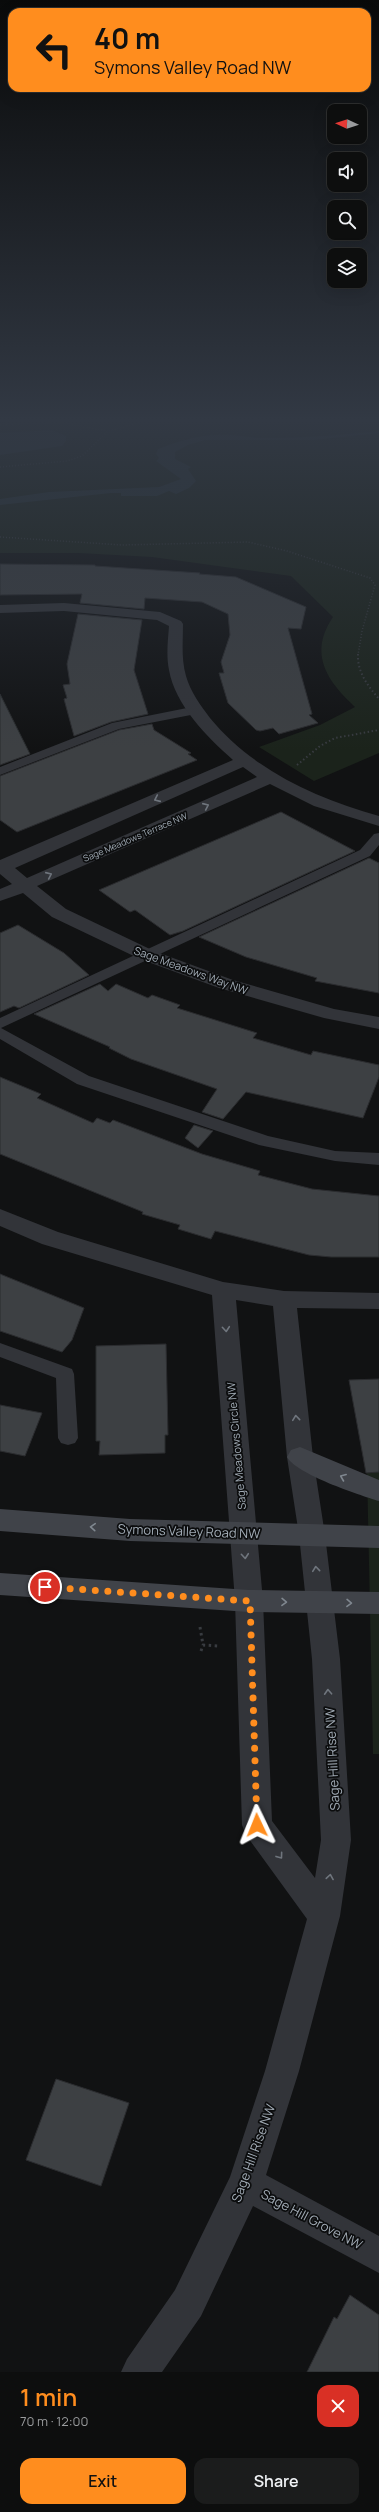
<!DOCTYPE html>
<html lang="en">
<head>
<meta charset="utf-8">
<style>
  :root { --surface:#0d0e0e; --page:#1b1c1c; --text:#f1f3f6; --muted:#9a9c9e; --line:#2d2e2e; --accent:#ff8d1e }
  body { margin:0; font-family:Manrope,sans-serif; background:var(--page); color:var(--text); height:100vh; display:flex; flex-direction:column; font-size:15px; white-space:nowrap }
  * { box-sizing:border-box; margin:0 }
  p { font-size:13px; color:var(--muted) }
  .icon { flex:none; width:22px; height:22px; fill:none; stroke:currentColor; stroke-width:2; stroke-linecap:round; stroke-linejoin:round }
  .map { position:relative; height:2372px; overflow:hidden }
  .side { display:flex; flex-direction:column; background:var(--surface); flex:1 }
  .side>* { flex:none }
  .guide { position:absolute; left:8px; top:8px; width:363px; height:84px; border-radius:12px; box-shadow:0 4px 16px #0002,0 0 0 1px var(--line); background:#ff8d1e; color:#111; overflow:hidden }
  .needle { width:26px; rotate:273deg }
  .buttons { position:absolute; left:327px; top:104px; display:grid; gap:8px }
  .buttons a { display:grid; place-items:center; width:40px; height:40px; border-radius:8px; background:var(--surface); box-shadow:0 4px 16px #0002,0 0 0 1px var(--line); font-size:20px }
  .pin { position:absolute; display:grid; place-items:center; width:34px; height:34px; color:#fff; margin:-17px; border:2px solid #fff; border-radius:50%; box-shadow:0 1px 4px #0007 }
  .me { position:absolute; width:44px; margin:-22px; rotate:358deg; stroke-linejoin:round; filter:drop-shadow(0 0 3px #0008) }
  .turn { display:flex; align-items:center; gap:14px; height:84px; padding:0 20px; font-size:18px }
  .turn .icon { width:52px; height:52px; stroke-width:2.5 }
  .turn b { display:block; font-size:28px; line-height:34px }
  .round { display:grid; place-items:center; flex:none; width:42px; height:42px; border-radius:12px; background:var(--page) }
  .head { display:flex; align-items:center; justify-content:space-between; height:68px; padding:0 20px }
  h1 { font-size:24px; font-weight:600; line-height:30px; color:var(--accent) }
  .primary-button { display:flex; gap:8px; margin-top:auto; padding:8px 20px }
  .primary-button a { flex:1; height:46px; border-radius:12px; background:var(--accent); color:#111; font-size:16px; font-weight:600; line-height:46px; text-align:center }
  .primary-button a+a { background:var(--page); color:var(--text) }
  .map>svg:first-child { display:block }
  .green { fill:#1b231b }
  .water { fill:#273338 }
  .building { fill:#3d4043; stroke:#2b2c2f }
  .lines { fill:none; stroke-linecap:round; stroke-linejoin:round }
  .path-far2 { stroke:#383b40; stroke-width:1.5; stroke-dasharray:1 2; stroke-linecap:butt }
  .path-far1 { stroke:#383b40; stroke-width:2; stroke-dasharray:1.5 2.5; stroke-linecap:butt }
  .path { stroke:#383b40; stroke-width:3; stroke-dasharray:2.5 3.5; stroke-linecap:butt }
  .service { fill:#323439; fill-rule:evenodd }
  .minor { fill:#323439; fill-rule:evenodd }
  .secondary { fill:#404349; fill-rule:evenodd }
  .oneway { stroke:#6f757d }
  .oneway2 { stroke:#7f878f }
  .route { stroke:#ff8d1e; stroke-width:7; stroke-dasharray:0 12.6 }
  .labels { text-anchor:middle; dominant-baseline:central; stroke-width:3.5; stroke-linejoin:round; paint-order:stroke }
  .far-street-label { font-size:9px; fill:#a1abb5; stroke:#0c0d0e }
  .street-label { font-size:11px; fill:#a1abb5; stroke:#0c0d0e }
  .near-street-label { font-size:13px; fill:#a1abb5; stroke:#0c0d0e }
</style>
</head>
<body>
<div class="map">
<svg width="379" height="2372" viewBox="0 0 379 2372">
  <rect width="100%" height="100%" fill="#111213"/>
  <!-- green -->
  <path class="green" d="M 65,417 L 379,417 L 379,753 L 314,781 L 259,747 L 320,725 L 355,707 C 327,681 308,654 333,617 L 291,576 L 152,557 L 78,553 L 0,553 L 0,423 Z
    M 367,1469 L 379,1472 L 379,1754 L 373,1754 Z"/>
  <!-- water -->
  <path class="water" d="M 52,430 L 66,436 L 66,441 L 62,446 L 0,455 L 0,433 Z
    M 379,431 L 379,433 L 314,440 L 205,440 L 188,445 L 175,452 L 175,459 L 191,467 L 188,469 L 196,481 L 189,488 L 176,494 L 169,491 L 157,496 L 121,496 L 121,493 L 111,493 L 0,505 L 0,499 L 49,492 L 159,487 L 181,479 L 156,461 L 159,458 L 156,454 L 158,449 C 176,442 198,435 217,435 C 234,434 250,438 266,438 C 305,438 341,435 379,431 Z"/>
  <!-- building -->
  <path class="building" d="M 0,564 L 95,565 L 95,566 L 200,573 L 199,574 L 236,577 L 306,607 L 301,629 L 288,628 L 312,714 L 309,715 L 318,723 L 279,734 L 273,728 L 260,731 L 256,730 L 228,703 L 219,673 L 224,673 L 221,662 L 230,635 L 228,614 L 202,602 L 145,598 L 144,609 L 80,603 L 82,594 L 0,595 Z
    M 78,614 L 142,620 L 134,670 L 148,714 L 111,722 L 74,736 L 64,699 L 67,698 L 63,685 L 70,684 L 67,664 Z
    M 0,694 L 30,754 L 0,765 Z
    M 152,724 L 154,730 L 191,753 L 188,754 L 197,760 L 17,832 L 0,820 L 0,776 L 119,730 Z
    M 281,812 L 355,851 L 183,931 L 170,935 L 135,910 L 130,912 L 99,890 Z
    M 369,858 L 379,863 L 379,993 L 315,981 L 317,978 L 246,957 L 199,937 Z
    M 18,925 L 64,953 L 89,975 L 19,1008 L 14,1006 L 0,1012 L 0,933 Z
    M 100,984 L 108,991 L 116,984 L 148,998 L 152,995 L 180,1005 L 177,1008 L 257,1033 L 253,1038 L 311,1055 L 313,1051 L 379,1065 L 379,1077 L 363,1118 L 246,1092 L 223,1119 L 202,1112 L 217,1089 L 131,1059 L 109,1048 L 110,1047 L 34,1014 Z
    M 0,1077 L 41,1094 L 37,1098 L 93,1123 L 97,1118 L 110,1123 L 113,1120 L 202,1154 L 260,1171 L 258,1175 L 312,1189 L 379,1196 L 379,1257 L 331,1257 L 309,1255 L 215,1231 L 211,1239 L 178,1229 L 180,1225 L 142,1214 L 143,1212 L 0,1154 Z
    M 194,1125 L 213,1131 L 198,1148 L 185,1138 Z
    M 0,1274 L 84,1308 L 72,1340 L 62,1352 L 0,1331 Z
    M 166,1344 L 168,1435 L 165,1435 L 165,1453 L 99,1455 L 100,1441 L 96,1441 L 96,1346 Z
    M 379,1379 L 379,1472 L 366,1473 L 349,1380 Z
    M 0,1405 L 42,1413 L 25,1456 L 0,1451 Z
    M 56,2079 L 129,2103 L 101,2186 L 26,2160 Z
    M 350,2295 L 379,2315 L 379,2372 L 307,2372 L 334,2317 L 337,2319 Z"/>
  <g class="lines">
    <!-- path-far2 -->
    <path class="path-far2" d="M 0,425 L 60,422 L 107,431
      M 0,467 L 67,461 L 82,456 L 108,431 L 145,421 L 170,419 L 267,421 L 289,417
      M 0,537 L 122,545 L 248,542 L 287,551 L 370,578 L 375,585 L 362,631 L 358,655"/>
    <!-- path-far1 -->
    <path class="path-far1" d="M 358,654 C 357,672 368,686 379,699
      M 297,765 L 320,746 L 335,738 L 379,730"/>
    <!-- path -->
    <path class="path" d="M 200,1627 L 203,1645
      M 201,1651 L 203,1645 L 219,1646"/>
    <!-- service -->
    <path class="service" d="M 197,706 L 203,710 L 201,713 L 119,729 L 0,775 L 0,767 L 112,723 Z
      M 379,833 L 379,845 L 370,856 L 1,1028 L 89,1076 L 268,1136 L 335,1151 L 379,1153 L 379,1165 L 335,1161 L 259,1145 L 77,1084 L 0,1039 L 0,1018 L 360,850 L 374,834 Z
      M 0,1343 L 72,1369 L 74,1374 L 78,1438 L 75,1443 L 68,1445 L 61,1443 L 58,1438 L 56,1378 L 0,1357 Z"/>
    <!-- minor -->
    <path class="minor" d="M 64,603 L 160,612 L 181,621 L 183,624 C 183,641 181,659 186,676 C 190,691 201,706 210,718 C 253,770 315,798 379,816 L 379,826 L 314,806 L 270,784 L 37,886 L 66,909 L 154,951 L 233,980 L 334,1009 L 379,1017 L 379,1029 L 324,1018 L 219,988 L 140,959 L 52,917 L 23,893 L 0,901 L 0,889 L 12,884 L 0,874 L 0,860 L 233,760 C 207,737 175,705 169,670 C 166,655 168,640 169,626 L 157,620 L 64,611 L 0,613 L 0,605 ZM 243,767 L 257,777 L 27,878 L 15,868 Z
      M 0,1209 L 58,1232 L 223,1282 L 284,1291 L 379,1293 L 379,1309 L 297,1308 L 313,1457 L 325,1535 L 340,1659 L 351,1840 L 340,1916 L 299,2071 L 266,2175 L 379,2236 L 379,2273 L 253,2206 L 201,2316 L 162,2372 L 121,2372 L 127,2359 L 175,2290 L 230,2177 L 265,2071 L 307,1919 L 246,1835 L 242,1825 L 235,1601 L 212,1295 L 42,1244 L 0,1226 ZM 236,1300 L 273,1306 L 287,1457 L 299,1535 L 312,1659 L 321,1840 L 315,1878 L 272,1821 L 263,1601 Z"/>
    <!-- secondary -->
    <path class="secondary" d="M 300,1447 L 379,1480 L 379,1501 C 359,1495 296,1474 287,1457 L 291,1450 Z
      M 0,1509 L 130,1519 L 379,1526 L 379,1548 L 130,1541 L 0,1531 Z
      M 0,1573 L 249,1590 L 379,1592 L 379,1614 L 249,1612 L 0,1595 Z"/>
  </g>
  <!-- one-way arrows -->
  <defs><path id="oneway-chevron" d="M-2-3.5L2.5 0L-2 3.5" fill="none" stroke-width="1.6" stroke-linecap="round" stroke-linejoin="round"/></defs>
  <g class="oneway">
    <use href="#oneway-chevron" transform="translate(157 799) rotate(156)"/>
    <use href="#oneway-chevron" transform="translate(206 806) rotate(-24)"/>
    <use href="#oneway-chevron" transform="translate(49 875) rotate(-24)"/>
    <use href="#oneway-chevron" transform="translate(226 1329) rotate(85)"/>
    <use href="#oneway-chevron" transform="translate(296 1418) rotate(-96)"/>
    <use href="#oneway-chevron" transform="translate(245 1556) rotate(85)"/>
    <use href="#oneway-chevron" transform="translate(316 1569) rotate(-96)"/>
    <use href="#oneway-chevron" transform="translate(328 1692) rotate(-93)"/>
    <use href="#oneway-chevron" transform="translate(280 1856) rotate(54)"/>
    <use href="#oneway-chevron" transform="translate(330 1877) rotate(-81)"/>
  </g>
  <g class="oneway2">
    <use href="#oneway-chevron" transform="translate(343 1477) rotate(-158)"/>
    <use href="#oneway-chevron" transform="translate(93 1527) rotate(-176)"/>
    <use href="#oneway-chevron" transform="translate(284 1602) rotate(1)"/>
    <use href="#oneway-chevron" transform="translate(349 1603) rotate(1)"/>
  </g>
  <!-- sky -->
  <linearGradient id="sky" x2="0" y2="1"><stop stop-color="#090a0a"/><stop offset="0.56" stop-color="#323944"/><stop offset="1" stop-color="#323944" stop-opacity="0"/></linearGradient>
  <rect width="379" height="750" fill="url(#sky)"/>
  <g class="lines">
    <!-- route -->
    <path class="route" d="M 45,1587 L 250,1601 L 257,1825"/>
  </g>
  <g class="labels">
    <!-- far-street labels -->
    <g class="far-street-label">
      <text transform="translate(135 837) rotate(-23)">Sage Meadows Terrace NW</text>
    </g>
    <!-- street labels -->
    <g class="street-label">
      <text transform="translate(191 970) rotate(20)">Sage Meadows Way NW</text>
      <text transform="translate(236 1446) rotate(-95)">Sage Meadows Circle NW</text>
    </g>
    <!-- near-street labels -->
    <g class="near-street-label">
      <text transform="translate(189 1531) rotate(2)">Symons Valley Road NW</text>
      <text transform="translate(332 1759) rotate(-93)">Sage Hill Rise NW</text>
      <text transform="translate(253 2153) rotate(-70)">Sage Hill Rise NW</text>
      <text transform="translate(312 2219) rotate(28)">Sage Hill Grove NW</text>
    </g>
  </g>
</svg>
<div class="buttons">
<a><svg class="needle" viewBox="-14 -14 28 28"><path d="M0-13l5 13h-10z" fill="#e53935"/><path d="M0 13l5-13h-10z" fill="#9a9c9e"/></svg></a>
<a><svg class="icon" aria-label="sound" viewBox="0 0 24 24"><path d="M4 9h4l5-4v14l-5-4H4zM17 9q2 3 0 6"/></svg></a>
<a><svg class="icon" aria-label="search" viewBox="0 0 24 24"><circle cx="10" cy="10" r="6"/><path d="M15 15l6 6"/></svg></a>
<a><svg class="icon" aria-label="layers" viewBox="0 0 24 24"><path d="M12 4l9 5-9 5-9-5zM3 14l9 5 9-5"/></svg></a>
</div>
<div class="pin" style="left:45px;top:1587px;background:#d93025"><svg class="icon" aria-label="arrive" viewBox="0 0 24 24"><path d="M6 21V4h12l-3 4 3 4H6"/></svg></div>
<svg class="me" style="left:257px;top:1825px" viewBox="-20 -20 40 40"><path d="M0-17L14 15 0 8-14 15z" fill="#ff8d1e" stroke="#fff" stroke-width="4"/></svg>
<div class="guide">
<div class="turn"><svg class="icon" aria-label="left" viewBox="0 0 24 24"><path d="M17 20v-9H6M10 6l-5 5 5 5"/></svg><div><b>40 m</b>Symons Valley Road NW</div></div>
</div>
</div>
<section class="side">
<div class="head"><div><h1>1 min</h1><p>70 m · 12:00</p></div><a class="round" style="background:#d93025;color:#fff"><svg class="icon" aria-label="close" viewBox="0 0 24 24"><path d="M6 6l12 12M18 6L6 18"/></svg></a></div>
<div class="primary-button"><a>Exit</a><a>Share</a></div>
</section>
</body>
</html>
